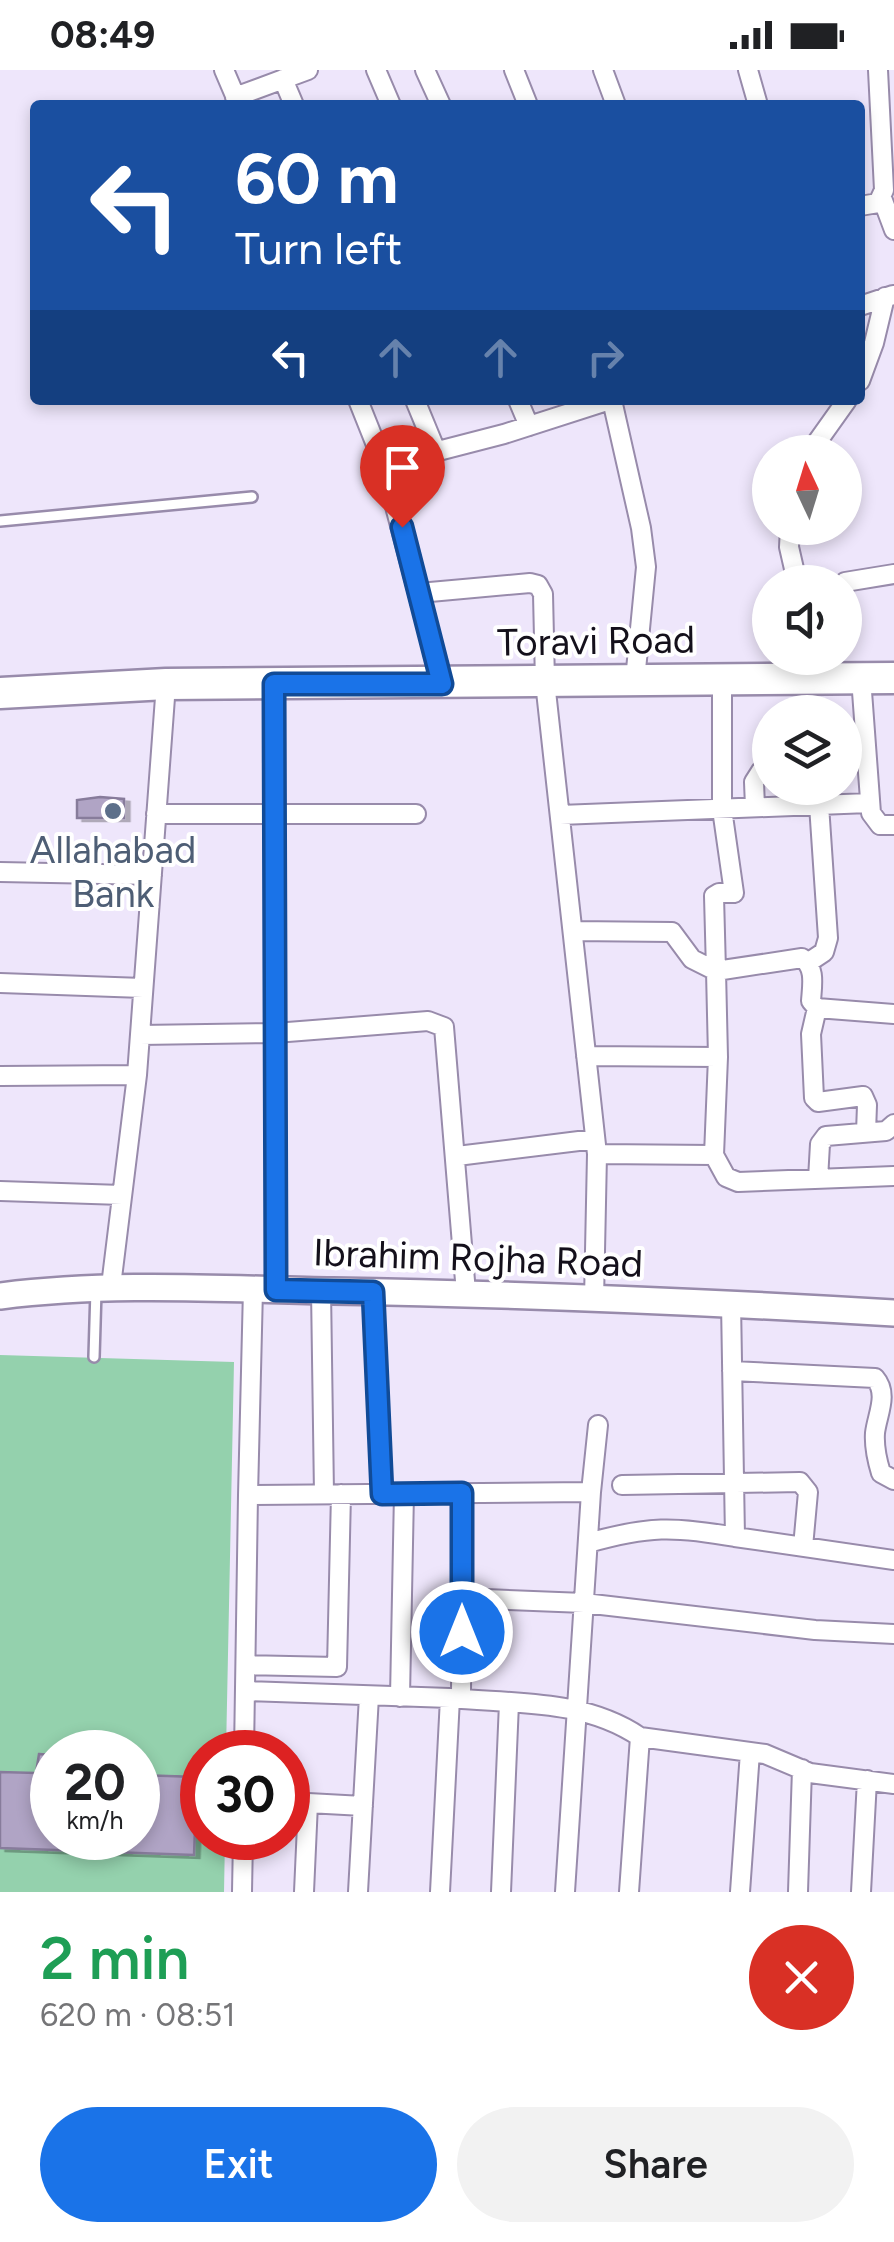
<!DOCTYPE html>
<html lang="en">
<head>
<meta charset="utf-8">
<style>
  :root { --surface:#fff; --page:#f2f2f2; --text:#202124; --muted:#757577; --accent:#1a73e8 }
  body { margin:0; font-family:Figtree,sans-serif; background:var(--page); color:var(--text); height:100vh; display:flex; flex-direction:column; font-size:38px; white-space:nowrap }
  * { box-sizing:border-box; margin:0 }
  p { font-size:32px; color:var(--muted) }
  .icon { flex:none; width:55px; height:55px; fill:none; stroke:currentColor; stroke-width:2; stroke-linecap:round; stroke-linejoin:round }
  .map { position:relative; height:1822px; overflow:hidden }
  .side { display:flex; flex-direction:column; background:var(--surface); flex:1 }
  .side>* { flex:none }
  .top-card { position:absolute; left:30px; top:30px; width:835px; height:305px; border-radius:10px; box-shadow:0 5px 15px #0003; background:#1a4fa0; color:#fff; overflow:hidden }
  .needle { width:65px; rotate:356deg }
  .controls { position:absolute; left:752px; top:365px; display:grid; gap:20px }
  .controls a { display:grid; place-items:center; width:110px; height:110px; border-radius:50%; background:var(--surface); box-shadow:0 5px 15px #0003; font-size:50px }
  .speed { position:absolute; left:30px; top:1660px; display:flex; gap:20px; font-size:50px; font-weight:700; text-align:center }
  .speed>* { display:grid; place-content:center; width:130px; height:130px; border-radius:50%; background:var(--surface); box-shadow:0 5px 15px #0003; line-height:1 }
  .speed small { font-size:25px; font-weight:400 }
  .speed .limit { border:15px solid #d22; background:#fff; color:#111 }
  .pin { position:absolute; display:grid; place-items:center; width:85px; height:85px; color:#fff; margin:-102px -42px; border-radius:50% 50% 50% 0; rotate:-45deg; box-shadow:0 0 10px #0007 }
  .pin .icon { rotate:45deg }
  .me { position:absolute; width:110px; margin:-55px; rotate:0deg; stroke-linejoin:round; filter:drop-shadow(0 0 8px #0008) }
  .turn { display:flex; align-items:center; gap:35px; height:210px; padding:0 40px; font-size:45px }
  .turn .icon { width:130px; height:130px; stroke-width:2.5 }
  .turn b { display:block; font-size:70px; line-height:85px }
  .lanes { display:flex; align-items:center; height:95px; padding:0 40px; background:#0003; justify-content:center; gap:50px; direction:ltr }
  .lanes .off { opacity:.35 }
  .round { display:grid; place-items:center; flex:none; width:105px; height:105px; border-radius:52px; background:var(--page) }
  .head { display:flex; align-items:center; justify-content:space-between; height:170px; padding:0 40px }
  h1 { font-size:60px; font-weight:600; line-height:75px; color:#1e9e55 }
  .primary-button { display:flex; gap:20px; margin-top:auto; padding:20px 40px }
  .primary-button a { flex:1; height:115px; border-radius:60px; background:var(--accent); color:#fff; font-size:40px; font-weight:600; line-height:115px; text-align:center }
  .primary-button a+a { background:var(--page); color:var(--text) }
  .status { display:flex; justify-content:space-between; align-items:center; height:70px; padding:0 50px; background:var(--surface); direction:ltr }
  .status svg { height:28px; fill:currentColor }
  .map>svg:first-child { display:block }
  .green { fill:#94d1ad; fill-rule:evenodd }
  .building { fill:#b0a4c5; stroke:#877b9b; stroke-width:2.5; filter:url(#shadow) }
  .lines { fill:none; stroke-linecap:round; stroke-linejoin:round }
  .lane-casing { stroke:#988bab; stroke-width:14 }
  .street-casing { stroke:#988bab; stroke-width:22 }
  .secondary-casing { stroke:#988bab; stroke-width:30 }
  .primary-casing { stroke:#988bab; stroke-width:35 }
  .lane { stroke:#fff; stroke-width:9 }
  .street { stroke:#fff; stroke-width:18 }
  .secondary { stroke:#fff; stroke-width:25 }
  .primary { stroke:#fff; stroke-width:30 }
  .route-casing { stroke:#114b97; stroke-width:25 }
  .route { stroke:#1a73e8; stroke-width:18 }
  .service-dot { fill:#5c6f8a; stroke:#fff; stroke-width:4 }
  .labels { text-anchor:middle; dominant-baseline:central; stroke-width:8; stroke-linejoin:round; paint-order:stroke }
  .street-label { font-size:38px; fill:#14101b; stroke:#fff }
  .service-label { font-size:38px; fill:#4e5e75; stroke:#fff }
</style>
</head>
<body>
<div class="status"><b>08:49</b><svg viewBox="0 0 49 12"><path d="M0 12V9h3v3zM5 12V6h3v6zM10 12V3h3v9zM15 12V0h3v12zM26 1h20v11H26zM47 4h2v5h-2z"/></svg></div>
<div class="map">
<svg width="894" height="1822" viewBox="0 0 894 1822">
  <defs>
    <filter id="shadow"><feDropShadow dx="5.5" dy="3" stdDeviation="0" flood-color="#0004"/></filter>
  </defs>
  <rect width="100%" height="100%" fill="#eee6fb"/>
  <!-- green -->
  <path class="green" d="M 0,1285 L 234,1292 L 226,1682 L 202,1682 L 202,1768 L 225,1768 L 224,1822 L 0,1822 ZM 52,1682 L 138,1682 L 138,1768 L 52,1768 Z"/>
  <!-- building -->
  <path class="building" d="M 100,727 L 124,729 L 124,748 L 77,748 L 77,730 Z
    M 39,1684 L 52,1685 L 52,1768 L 138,1768 L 138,1705 L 197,1707 L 194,1785 L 0,1778 L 0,1702 L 36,1703 Z"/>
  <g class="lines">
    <!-- lane casing -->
    <g class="lane-casing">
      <path id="lane" d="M 0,451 L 252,427
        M 94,1287 L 96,1220"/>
    </g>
    <!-- street casing -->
    <g class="street-casing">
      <path id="street" d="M 224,0 L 239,35
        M 376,0 L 391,35
        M 425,0 L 441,35
        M 514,0 L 528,35
        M 603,0 L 616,35
        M 748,0 L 758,35
        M 283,9 L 294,35
        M 235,27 L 308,0
        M 882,128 L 894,160
        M 860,136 L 878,133 L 884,120 L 878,0
        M 860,236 L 893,225
        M 860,311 L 874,273 L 885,227
        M 358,330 L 384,395 L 442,614
        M 415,330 L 436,381
        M 518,330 L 529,356
        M 612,330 L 641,458 L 646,497 L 635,610
        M 810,382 L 847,330
        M 384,395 L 504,364 L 610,330
        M 790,458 L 789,477 L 797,512
        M 845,512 L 894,504
        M 419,523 L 530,513 L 538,515 L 543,524 L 545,612 L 597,1084 L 594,1230
        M 861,608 L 871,743 L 880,755 L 894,755
        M 722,609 L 722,739 L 734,823 L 719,823 L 714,826 L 716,901 L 802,888 C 816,897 812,916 811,931 L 817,938 L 894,944
        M 273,614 L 275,963 L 428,951 L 444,957 L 466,1223
        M 755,737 L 754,712 L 761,701 L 770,699
        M 156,744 L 416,744
        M 560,745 L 869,733
        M 0,802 L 152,805
        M 573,861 L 672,862 L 692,889 L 716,901 L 718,987 L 714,1085 L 597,1084
        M 809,892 L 824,882 L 828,868 L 819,735
        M 0,913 L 143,918
        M 817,938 L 811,964 L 814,1028 L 818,1032 L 863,1026 L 867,1035 L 866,1062
        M 140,965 L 275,963 L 276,1219
        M 586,986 L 718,987
        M 0,1006 L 137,1005
        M 714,1085 L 726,1107 L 738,1112 L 894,1106
        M 457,1086 L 595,1069
        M 818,1109 L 820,1074 L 826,1066 L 886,1061 L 894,1054
        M 0,1121 L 122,1125
        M 111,1216 L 137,1005 L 166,614
        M 253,1219 L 248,1425 L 591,1422
        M 321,1220 L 324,1424
        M 373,1221 L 382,1424
        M 731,1233 L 735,1467 L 894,1490
        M 732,1301 L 875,1308 C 889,1324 877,1345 875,1363 C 874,1377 877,1390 881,1403 L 894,1410
        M 622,1415 L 800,1412 L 808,1422 L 803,1477
        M 588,1473 C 648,1456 674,1456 735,1467
        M 462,1528 L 584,1533 L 815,1560 L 894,1564
        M 246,1595 L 337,1597 L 341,1424
        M 245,1621 L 450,1628
        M 400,1627 L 404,1423
        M 461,1629 L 462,1423
        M 640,1667 L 765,1684 L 810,1703 L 894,1714
        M 244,1682 L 248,1425
        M 288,1733 L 308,1733 L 304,1822
        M 308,1733 L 363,1736
        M 242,1822 L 243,1768
        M 358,1822 L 369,1626
        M 440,1822 L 450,1628 C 515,1634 584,1629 640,1667 L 629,1822
        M 501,1822 L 509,1633
        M 565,1822 L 591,1422 L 598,1355
        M 740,1822 L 750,1682
        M 798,1822 L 802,1699
        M 861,1822 L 867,1710"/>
    </g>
    <!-- secondary casing -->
    <g class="secondary-casing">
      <path id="secondary" d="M 0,1226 C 111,1212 222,1219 333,1221 C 520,1224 707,1232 894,1243"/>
    </g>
    <!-- primary casing -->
    <g class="primary-casing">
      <path id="primary" d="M 0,623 L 166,614 L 894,608"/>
    </g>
    <!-- lane -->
    <use href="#lane" class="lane"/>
    <!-- street -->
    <use href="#street" class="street"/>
    <!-- secondary -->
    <use href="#secondary" class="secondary"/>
    <!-- primary -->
    <use href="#primary" class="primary"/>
  </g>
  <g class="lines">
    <!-- route casing -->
    <g class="route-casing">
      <path id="route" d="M 402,457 L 442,614 L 274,614 L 276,1220 L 373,1222 L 382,1424 L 462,1423 L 462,1562"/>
    </g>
    <!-- route -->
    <use href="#route" class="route"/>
  </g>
  <!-- markers -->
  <circle class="service-dot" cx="113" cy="741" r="10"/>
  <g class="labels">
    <!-- street labels -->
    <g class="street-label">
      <text transform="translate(596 571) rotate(-1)">Toravi Road</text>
      <text transform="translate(478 1188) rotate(2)">Ibrahim Rojha Road</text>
    </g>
    <!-- service labels -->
    <g class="service-label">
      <text x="113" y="780">Allahabad<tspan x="113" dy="44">Bank</tspan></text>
    </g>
  </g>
</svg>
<div class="controls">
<a><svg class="needle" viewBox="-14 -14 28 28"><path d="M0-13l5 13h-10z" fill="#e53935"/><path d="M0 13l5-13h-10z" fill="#757577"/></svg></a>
<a><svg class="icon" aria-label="sound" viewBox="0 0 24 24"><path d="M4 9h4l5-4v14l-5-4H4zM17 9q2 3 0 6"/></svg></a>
<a><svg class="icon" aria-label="layers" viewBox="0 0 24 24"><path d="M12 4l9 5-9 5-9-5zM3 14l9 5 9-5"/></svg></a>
</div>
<div class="speed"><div>20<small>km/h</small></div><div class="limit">30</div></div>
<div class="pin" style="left:402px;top:457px;background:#d93025"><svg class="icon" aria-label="arrive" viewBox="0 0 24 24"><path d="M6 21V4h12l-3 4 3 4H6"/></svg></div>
<svg class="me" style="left:462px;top:1562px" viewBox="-20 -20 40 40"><circle r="17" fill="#1a73e8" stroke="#fff" stroke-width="3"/><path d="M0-11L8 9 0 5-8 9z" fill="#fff"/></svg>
<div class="top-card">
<div class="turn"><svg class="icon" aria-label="left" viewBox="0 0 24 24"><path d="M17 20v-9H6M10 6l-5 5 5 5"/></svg><div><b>60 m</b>Turn left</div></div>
<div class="lanes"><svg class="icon" aria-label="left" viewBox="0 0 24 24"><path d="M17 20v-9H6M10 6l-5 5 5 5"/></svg><svg class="icon off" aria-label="ahead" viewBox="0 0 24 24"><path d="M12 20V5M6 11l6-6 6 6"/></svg><svg class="icon off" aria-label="ahead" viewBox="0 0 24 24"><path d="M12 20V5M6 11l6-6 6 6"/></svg><svg class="icon off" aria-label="right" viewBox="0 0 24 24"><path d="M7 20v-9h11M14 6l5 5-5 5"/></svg></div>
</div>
</div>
<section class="side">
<div class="head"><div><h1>2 min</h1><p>620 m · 08:51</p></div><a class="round" style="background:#d93025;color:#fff"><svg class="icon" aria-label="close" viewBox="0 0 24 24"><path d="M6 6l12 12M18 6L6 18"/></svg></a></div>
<div class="primary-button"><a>Exit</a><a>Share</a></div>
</section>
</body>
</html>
